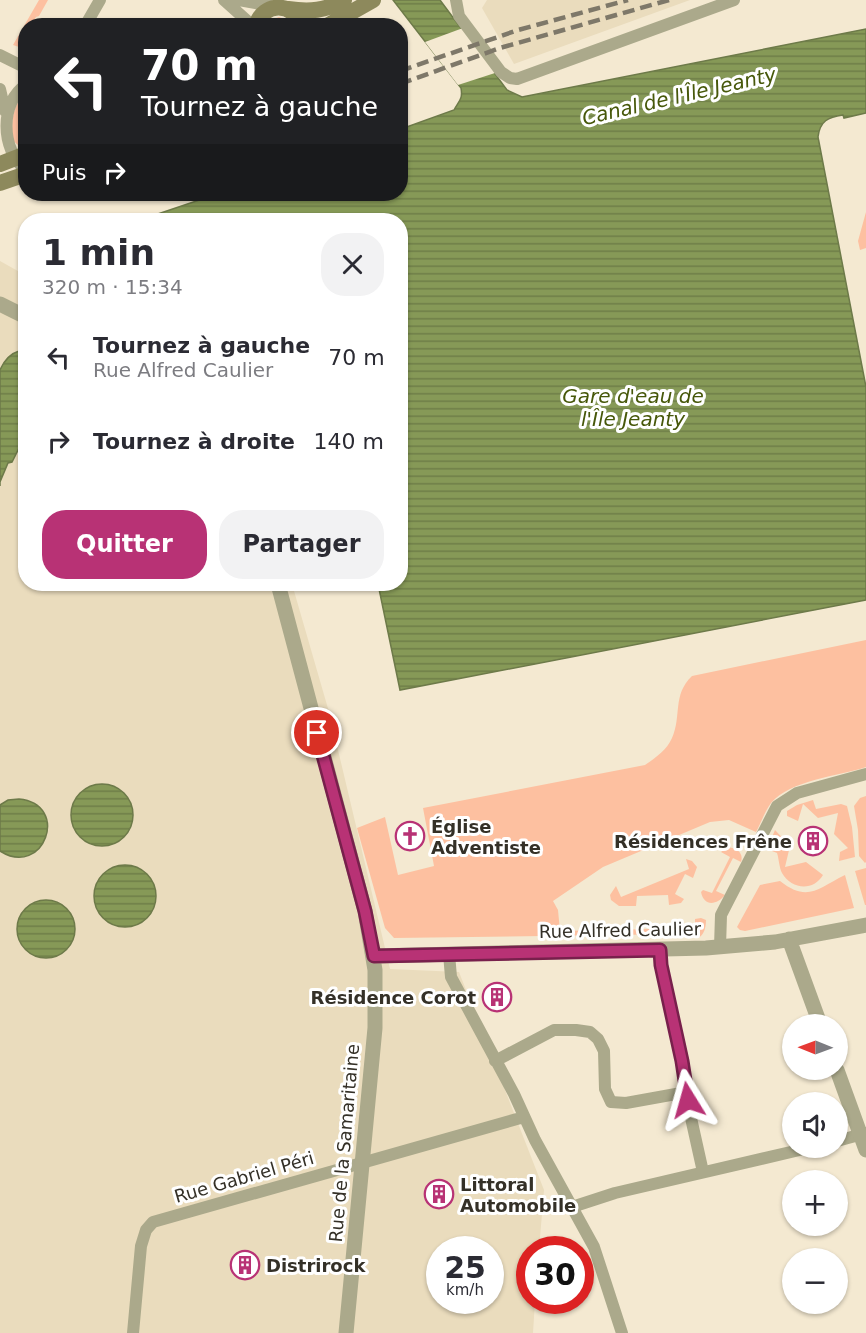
<!DOCTYPE html>
<html lang="fr">
<head>
<meta charset="utf-8">
<style>
  :root { --surface:#fff; --page:#f2f2f3; --text:#2b2b33; --muted:#7c7c81; --accent:#b83275 }
  body { margin:0; font-family:"DejaVu Sans",sans-serif; background:var(--page); color:var(--text); height:100vh; display:flex; flex-direction:column; font-size:22px; white-space:nowrap }
  * { box-sizing:border-box; margin:0 }
  p { font-size:20px; color:var(--muted) }
  .icon { flex:none; width:33px; height:33px; fill:none; stroke:currentColor; stroke-width:2; stroke-linecap:round; stroke-linejoin:round }
  .map { position:relative; flex:1; overflow:hidden }
  .side { position:absolute; left:18px; top:213px; width:390px; height:378px; display:flex; flex-direction:column; background:var(--surface); border-radius:24px; box-shadow:0 2px 4px #0004 }
  .side>* { flex:none }
  .top-card { position:absolute; left:18px; top:18px; width:390px; height:183px; border-radius:24px; box-shadow:0 2px 4px #0004; background:#202124; color:#fff; overflow:hidden }
  .needle { width:39px; rotate:271deg }
  .fabs { position:absolute; left:782px; top:1014px; display:grid; gap:12px }
  .fabs a { display:grid; place-items:center; width:66px; height:66px; border-radius:50%; background:var(--surface); box-shadow:0 2px 4px #0004; font-size:30px }
  .speed { position:absolute; left:426px; top:1236px; display:flex; gap:12px; font-size:30px; font-weight:700; text-align:center }
  .speed>* { display:grid; place-content:center; width:78px; height:78px; border-radius:50%; background:var(--surface); box-shadow:0 2px 4px #0004; line-height:1 }
  .speed small { font-size:15px; font-weight:400 }
  .speed .limit { border:9px solid #d22; background:#fff; color:#111 }
  .pin { position:absolute; display:grid; place-items:center; width:51px; height:51px; color:#fff; margin:-26px; border:3px solid #fff; border-radius:50%; box-shadow:0 2px 6px #0007 }
  .me { position:absolute; width:66px; margin:-33px; rotate:352deg; stroke-linejoin:round; filter:drop-shadow(0 0 4px #0008) }
  .turn { display:flex; align-items:center; gap:21px; height:126px; padding:0 24px; font-size:27px }
  .turn .icon { width:78px; height:78px; stroke-width:2.5 }
  .turn b { display:block; font-size:42px; line-height:51px }
  .then { display:flex; align-items:center; height:57px; padding:0 24px; background:#0003; gap:12px; font-size:22px }
  .round { display:grid; place-items:center; flex:none; width:63px; height:63px; border-radius:24px; background:var(--page) }
  .head { display:flex; align-items:center; justify-content:space-between; height:102px; padding:0 24px }
  h1 { font-size:36px; font-weight:800; line-height:45px }
  .cta { display:flex; gap:12px; margin-top:auto; padding:12px 24px }
  .cta a { flex:1; height:69px; border-radius:24px; background:var(--accent); color:#fff; font-size:24px; font-weight:800; line-height:69px; text-align:center }
  .cta a+a { background:var(--page); color:var(--text) }
  ul { padding:0; list-style:none }
  li { display:flex; align-items:center; gap:18px; height:84px; padding:0 24px }
  li div { flex:1 }
  li b { display:block; font-size:22px }
  li em { font-style:normal }
  .map>svg:first-child { display:block }
  .built { fill:#eadcbd; fill-rule:evenodd }
  .green { fill:#fdc0a0 }
  .water { fill:url(#water-rules); stroke:#6d7a49; stroke-width:1.5 }
  .pier { fill:#f4e9d1 }
  .lines { fill:none; stroke-linecap:round; stroke-linejoin:round }
  .minor { stroke:#aba98b; stroke-width:12 }
  .tertiary { stroke:#aba98b; stroke-width:15 }
  .secondary { stroke:#8d895c; stroke-width:16 }
  .rail { stroke:#7e7869; stroke-width:4.5; stroke-dasharray:12 6; stroke-linecap:butt }
  .route-casing { stroke:#78204c; stroke-width:15 }
  .route { stroke:#b83275; stroke-width:10 }
  .labels { text-anchor:middle; dominant-baseline:central; stroke-width:6; stroke-linejoin:round; paint-order:stroke }
  .poi-label { font-size:18px; font-weight:bold; fill:#343027; stroke:#fff; text-anchor:start }
  .street-label { font-size:18px; fill:#343027; stroke:#fff }
  .water-label { font-size:20px; font-style:italic; fill:#47580a; stroke:#fff }
</style>
</head>
<body>
<div class="map">
<svg width="866" height="1333" viewBox="0 0 866 1333">
  <defs>
    <pattern id="water-rules" width="6" height="5" patternUnits="userSpaceOnUse" patternTransform="scale(1.5)"><rect width="6" height="5" fill="#869957"/><path d="M0 2.5h6" fill="none" stroke="#6e7d48"/></pattern>
  </defs>
  <rect width="100%" height="100%" fill="#f4e9d1"/>
  <!-- built -->
  <path class="built" d="M 487,0 L 690,0 L 514,64 L 482,8 Z
    M 0,261 L 25,275 L 26,584 L 292,584 L 329,712 L 390,969 L 459,972 L 544,1190 L 539,1249 L 530,1250 L 530,1300 L 535,1301 L 533,1333 L 0,1333 ZM 440,1250 L 490,1250 L 490,1300 L 440,1300 Z"/>
  <!-- green -->
  <path class="green" d="M 39,0 L 48,0 L 39,16 L 36,17 L 31,25 L 26,26 L 25,41 L 22,48 L 13,45 Z
    M 279,17 L 286,20 L 291,25 L 267,25 L 271,20 Z
    M 25,94 L 25,142 L 18,145 L 12,140 C 12,122 11,107 25,94 Z
    M 866,212 L 866,248 L 860,250 L 858,241 Z
    M 866,640 L 866,767 C 839,776 790,780 771,803 C 765,811 761,823 756,832 L 729,820 L 710,822 L 603,867 L 553,901 L 558,910 L 560,931 L 695,928 L 695,919 L 701,918 L 706,920 C 706,934 699,944 686,934 L 394,938 L 385,928 L 357,828 L 385,817 L 398,875 L 434,866 L 423,808 L 645,765 C 655,758 667,750 672,738 C 682,716 672,695 692,676 Z
    M 866,796 L 866,862 L 865,863 L 859,856 L 858,830 L 854,806 L 860,798 Z
    M 813,800 L 816,809 L 841,804 L 847,806 L 852,827 L 855,857 L 839,861 L 840,852 L 848,848 L 834,834 L 838,813 L 818,818 L 803,804 L 798,821 L 787,816 L 787,811 L 797,805 Z
    M 775,830 L 790,846 L 785,867 L 806,862 L 823,875 C 813,892 791,889 782,873 C 779,867 779,859 777,853 L 767,849 Z
    M 727,847 C 736,848 744,852 741,862 L 733,858 L 716,891 L 725,895 C 717,905 704,907 701,892 L 703,890 L 712,893 L 730,857 L 721,852 Z
    M 686,859 L 692,861 L 697,867 L 693,878 L 685,874 L 675,894 L 684,899 L 681,903 L 669,905 L 668,895 L 637,896 L 636,906 L 619,906 L 611,900 L 610,895 L 616,886 L 621,897 L 689,869 Z
    M 866,868 L 866,905 L 865,905 L 855,871 Z
    M 845,875 L 854,908 L 745,931 L 740,930 L 737,927 L 760,885 L 780,881 C 808,903 818,888 845,875 Z"/>
  <!-- water -->
  <path class="water" d="M 393,0 L 440,0 L 507,90 L 522,97 L 866,29 L 866,113 L 844,118 L 843,115 C 828,117 820,121 818,137 L 866,387 L 866,600 L 400,690 L 378,584 L 400,584 L 400,220 L 140,220 L 217,194 L 400,194 L 401,129 L 454,110 C 459,101 463,99 461,88 Z
    M 25,336 L 25,436 L 12,462 L 8,463 L 0,482 L 0,486 L 0,370 C 4,361 9,354 19,351 Z
    M71 815a31 31 0 1 1 62 0a31 31 0 1 1-62 0Z
    M 19,799 C 71,804 44,879 0,851 L 0,805 L 8,800 Z
    M94 896a31 31 0 1 1 62 0a31 31 0 1 1-62 0Z
    M17 929a29 29 0 1 1 58 0a29 29 0 1 1-58 0Z"/>
  <!-- pier -->
  <path class="pier" d="M 463,28 L 495,73 L 458,85 L 425,42 Z"/>
  <g class="lines">
    <!-- minor -->
    <path class="minor" d="M 224,0 L 253,26
      M 239,0 L 276,7
      M 456,0 L 459,16 L 501,72 L 510,78 L 517,79 L 734,0
      M 85,26 L 100,0
      M 0,55 L 26,68
      M 26,85 C 0,101 0,150 26,170
      M 0,89 L 5,111
      M 720,947 L 721,915 L 777,806 L 797,793 L 866,774
      M 660,949 L 661,965 L 683,1061 L 689,1109 L 703,1172
      M 449,954 L 451,977 L 514,1094 L 535,1140 L 594,1247 L 622,1333
      M 495,1061 L 554,1030 L 576,1030 L 590,1032 L 598,1039 L 604,1051 L 605,1089 L 611,1102 L 626,1103 L 687,1092
      M 837,1141 L 866,1133
      M 572,1207 L 615,1193 L 808,1148
      M 133,1333 L 141,1246 L 146,1230 L 153,1222 L 524,1117"/>
    <!-- tertiary -->
    <path class="tertiary" d="M 0,304 L 26,317
      M 278,584 L 365,911 L 375,970 L 375,1028 L 346,1333
      M 789,939 L 820,1024
      M 373,956 L 706,948 L 775,942 L 866,925
      M 837,1070 L 866,1150"/>
    <!-- secondary -->
    <path class="secondary" d="M 288,9 C 309,12 326,11 344,0
      M 256,26 C 263,1 294,2 302,26
      M 327,26 L 373,0
      M 0,164 L 26,154
      M 0,183 L 26,174"/>
    <!-- rail -->
    <path class="rail" d="M 400,71 L 518,30 L 628,0
      M 400,84 L 500,48 L 669,0"/>
  </g>
  <g class="lines">
    <!-- route casing -->
    <g class="route-casing">
      <path id="route" d="M 317,733 L 365,911 L 374,956 L 660,950 L 661,965 L 682,1061 L 688,1100"/>
    </g>
    <!-- route -->
    <use href="#route" class="route"/>
  </g>
  <!-- icons -->
  <defs>
    <g id="church-ring" transform="scale(1.5)"><circle r="9.5" fill="#fff" stroke="#b83275" stroke-width="1.5"/><path d="M-1.2-6h2.4v3.5h3.3v2.4h-3.3V6h-2.4V-.1h-3.3v-2.4h3.3Z" fill="#b83275"/></g>
    <g id="building-ring" transform="scale(1.5)"><circle r="9.5" fill="#fff" stroke="#b83275" stroke-width="1.5"/><path d="M-4-6H4V6H1V3H-1V6H-4ZM-2.5-4.3h1.7v1.8h-1.7ZM.8-4.3h1.7v1.8H.8ZM-2.5-1h1.7V.8h-1.7ZM.8-1h1.7V.8H.8Z" fill="#b83275"/></g>
  </defs>
  <g fill-rule="evenodd">
    <use href="#church-ring" x="410" y="836"/>
    <use href="#building-ring" x="813" y="841"/>
    <use href="#building-ring" x="497" y="997"/>
    <use href="#building-ring" x="439" y="1194"/>
    <use href="#building-ring" x="245" y="1265"/>
  </g>
  <g class="labels">
    <!-- poi labels -->
    <g class="poi-label">
      <text x="431" y="826">Église<tspan x="431" dy="21">Adventiste</tspan></text>
      <text x="792" y="841" text-anchor="end">Résidences Frêne</text>
      <text x="476" y="997" text-anchor="end">Résidence Corot</text>
      <text x="460" y="1184">Littoral<tspan x="460" dy="21">Automobile</tspan></text>
      <text x="266" y="1265">Distrirock</text>
    </g>
    <!-- street labels -->
    <g class="street-label">
      <text transform="translate(620 930) rotate(-1)">Rue Alfred Caulier</text>
      <text transform="translate(344 1143) rotate(-85)">Rue de la Samaritaine</text>
      <text transform="translate(244 1177) rotate(-16)">Rue Gabriel Péri</text>
    </g>
    <!-- water labels -->
    <g class="water-label">
      <text transform="translate(679 96) rotate(-13)">Canal de l'Île Jeanty</text>
      <text x="633" y="396">Gare d'eau de<tspan x="633" dy="23">l'Île Jeanty</tspan></text>
    </g>
  </g>
</svg>
<div class="fabs">
<a><svg class="needle" viewBox="-14 -14 28 28"><path d="M0-13l5 13h-10z" fill="#e53935"/><path d="M0 13l5-13h-10z" fill="#7c7c81"/></svg></a>
<a><svg class="icon" aria-label="sound" viewBox="0 0 24 24"><path d="M4 9h4l5-4v14l-5-4H4zM17 9q2 3 0 6"/></svg></a>
<a>+</a>
<a>−</a>
</div>
<div class="speed"><div>25<small>km/h</small></div><div class="limit">30</div></div>
<div class="pin" style="left:317px;top:733px;background:#d93025"><svg class="icon" aria-label="arrive" viewBox="0 0 24 24"><path d="M6 21V4h12l-3 4 3 4H6"/></svg></div>
<svg class="me" style="left:688px;top:1100px" viewBox="-20 -20 40 40"><path d="M0-17L14 15 0 8-14 15z" fill="#b83275" stroke="#fff" stroke-width="4"/></svg>
<div class="top-card">
<div class="turn"><svg class="icon" aria-label="left" viewBox="0 0 24 24"><path d="M17 20v-9H6M10 6l-5 5 5 5"/></svg><div><b>70 m</b>Tournez à gauche</div></div>
<div class="then">Puis<svg class="icon" aria-label="right" viewBox="0 0 24 24"><path d="M7 20v-9h11M14 6l5 5-5 5"/></svg></div>
</div>
<section class="side">
<div class="head"><div><h1>1 min</h1><p>320 m · 15:34</p></div><a class="round"><svg class="icon" aria-label="close" viewBox="0 0 24 24"><path d="M6 6l12 12M18 6L6 18"/></svg></a></div>
<ul>
<li><svg class="icon" aria-label="left" viewBox="0 0 24 24"><path d="M17 20v-9H6M10 6l-5 5 5 5"/></svg><div><b>Tournez à gauche</b><p>Rue Alfred Caulier</p></div><em>70 m</em></li>
<li><svg class="icon" aria-label="right" viewBox="0 0 24 24"><path d="M7 20v-9h11M14 6l5 5-5 5"/></svg><div><b>Tournez à droite</b></div><em>140 m</em></li>
</ul>
<div class="cta"><a>Quitter</a><a>Partager</a></div>
</section>
</div>
</body>
</html>
